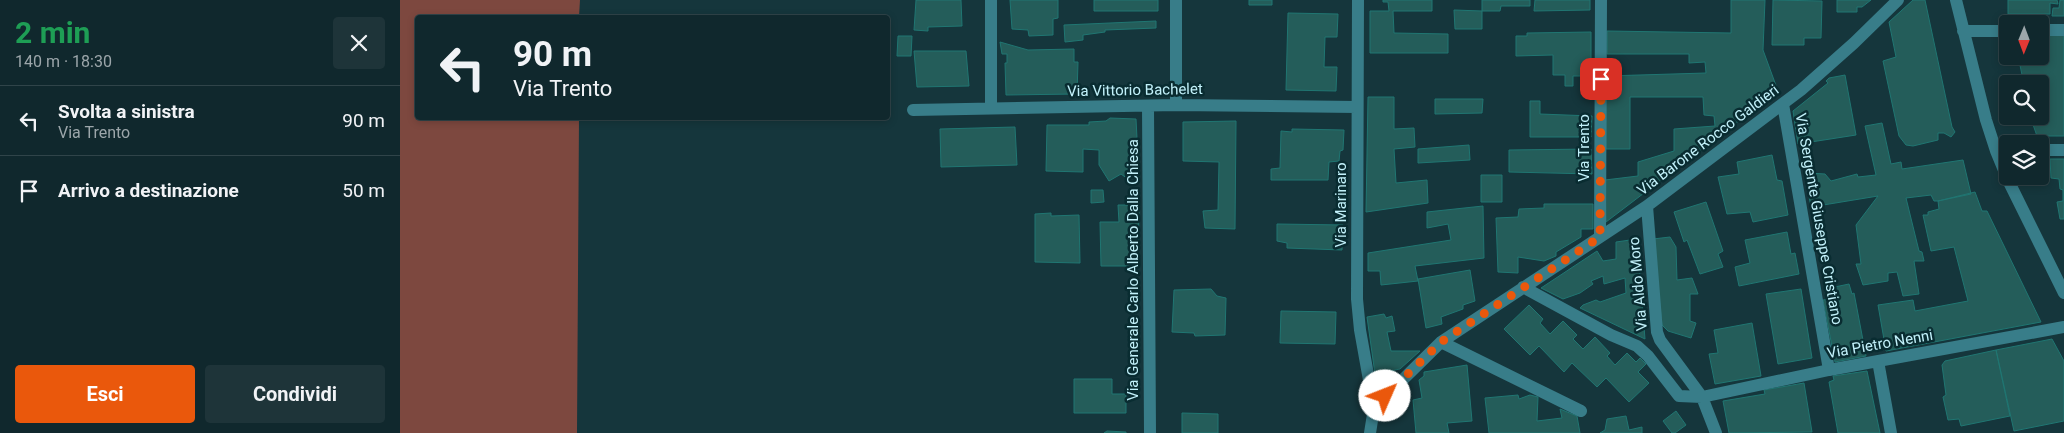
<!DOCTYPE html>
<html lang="it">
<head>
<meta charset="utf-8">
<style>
  :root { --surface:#10282d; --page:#1e3439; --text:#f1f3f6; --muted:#9ca6aa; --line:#304449; --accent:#ea580c }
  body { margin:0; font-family:Roboto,sans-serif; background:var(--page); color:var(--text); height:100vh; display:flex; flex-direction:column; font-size:19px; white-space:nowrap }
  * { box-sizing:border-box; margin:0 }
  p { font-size:16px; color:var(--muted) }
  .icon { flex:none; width:28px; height:28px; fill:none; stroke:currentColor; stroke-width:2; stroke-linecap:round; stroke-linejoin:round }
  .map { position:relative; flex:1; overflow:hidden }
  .panel { display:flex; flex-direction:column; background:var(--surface); width:400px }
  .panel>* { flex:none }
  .top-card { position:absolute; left:15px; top:15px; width:475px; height:105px; border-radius:5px; box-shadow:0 2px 8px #0003,0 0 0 1px var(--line); background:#10282d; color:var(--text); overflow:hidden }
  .needle { width:32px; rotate:181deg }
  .controls { position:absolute; left:1599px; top:15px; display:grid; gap:10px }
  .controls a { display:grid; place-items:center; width:50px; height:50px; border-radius:5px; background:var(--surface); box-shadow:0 2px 8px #0003,0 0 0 1px var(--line); font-size:25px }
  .pin { position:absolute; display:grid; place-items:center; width:42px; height:42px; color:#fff; margin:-21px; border-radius:10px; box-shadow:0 2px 8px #0006 }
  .me { position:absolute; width:55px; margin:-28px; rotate:46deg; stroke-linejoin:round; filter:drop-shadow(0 0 4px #0008) }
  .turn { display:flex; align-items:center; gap:18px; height:105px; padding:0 15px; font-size:22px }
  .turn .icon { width:65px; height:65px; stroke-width:2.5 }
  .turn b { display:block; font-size:35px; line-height:42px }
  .round { display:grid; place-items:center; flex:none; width:52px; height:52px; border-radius:5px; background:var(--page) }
  .head { display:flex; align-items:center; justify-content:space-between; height:85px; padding:0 15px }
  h1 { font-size:30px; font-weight:700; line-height:38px; color:#1e9e55 }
  .cta { display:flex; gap:10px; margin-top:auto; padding:10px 15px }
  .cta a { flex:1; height:58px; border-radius:5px; background:var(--accent); color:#fff; font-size:20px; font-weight:700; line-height:58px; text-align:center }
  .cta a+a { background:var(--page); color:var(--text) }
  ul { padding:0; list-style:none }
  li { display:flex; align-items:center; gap:15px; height:70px; padding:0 15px; border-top:1px solid var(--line) }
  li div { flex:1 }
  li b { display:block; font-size:19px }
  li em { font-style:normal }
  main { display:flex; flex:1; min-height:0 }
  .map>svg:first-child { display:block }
  .green { fill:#7d483f }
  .building { fill:#245d5a; stroke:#207672 }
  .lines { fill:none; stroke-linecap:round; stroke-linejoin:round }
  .minor { stroke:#387d89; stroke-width:12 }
  .route { stroke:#ea580c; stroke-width:9; stroke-dasharray:0 16.2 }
  .labels { text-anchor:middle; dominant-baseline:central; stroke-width:5; stroke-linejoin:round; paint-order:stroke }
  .street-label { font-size:15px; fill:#c2f1fa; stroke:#092c31 }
</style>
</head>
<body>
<main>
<section class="panel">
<div class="head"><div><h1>2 min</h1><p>140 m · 18:30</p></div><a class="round"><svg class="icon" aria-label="close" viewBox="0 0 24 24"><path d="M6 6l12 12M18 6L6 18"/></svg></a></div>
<ul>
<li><svg class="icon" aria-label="left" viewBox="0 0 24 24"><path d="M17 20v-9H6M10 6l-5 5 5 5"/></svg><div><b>Svolta a sinistra</b><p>Via Trento</p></div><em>90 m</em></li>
<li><svg class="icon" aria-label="arrive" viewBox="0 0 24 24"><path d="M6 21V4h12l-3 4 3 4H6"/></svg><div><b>Arrivo a destinazione</b></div><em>50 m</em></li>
</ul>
<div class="cta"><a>Esci</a><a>Condividi</a></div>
</section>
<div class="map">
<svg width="1664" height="433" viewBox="0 0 1664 433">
  <rect width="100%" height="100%" fill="#15363c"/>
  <!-- green -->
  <path class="green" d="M 0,0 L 180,0 L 179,17 L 18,18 L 18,118 L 179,118 L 177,433 L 0,433 Z"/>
  <!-- building -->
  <path class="building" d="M 516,0 L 561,0 L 562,26 L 528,27 L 528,31 L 514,30 Z
    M 610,0 L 658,0 L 658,18 L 653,19 L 653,35 L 629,36 L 628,30 L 612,29 Z
    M 694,0 L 758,0 L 758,11 L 694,11 Z
    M 849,0 L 872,0 L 872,5 L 849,5 Z
    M 983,0 L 1032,0 L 1032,11 L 993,11 L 994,33 L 1048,34 L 1048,53 L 970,53 L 970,11 L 989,11 L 988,2 L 983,2 Z
    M 1082,0 L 1130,0 L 1130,6 L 1101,6 L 1100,11 L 1082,11 Z
    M 1135,0 L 1190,0 L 1190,10 L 1134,11 Z
    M 1331,0 L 1365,0 L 1363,50 L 1378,91 L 1206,222 L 1205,180 L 1238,176 L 1238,162 L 1274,151 L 1274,129 L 1315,126 L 1314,116 L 1304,115 L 1303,97 L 1230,97 L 1230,149 L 1206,149 L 1206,76 L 1306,73 L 1305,62 L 1289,63 L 1289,54 L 1207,54 L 1207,31 L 1331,33 Z
    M 1373,0 L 1422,1 L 1421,38 L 1404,38 L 1404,45 L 1372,45 Z
    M 1437,0 L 1471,0 L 1462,7 L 1457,7 L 1457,12 L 1437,12 Z
    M 1513,0 L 1525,0 L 1552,127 L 1555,132 L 1551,137 L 1544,133 L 1538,133 L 1538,140 L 1513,146 L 1506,145 L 1499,136 L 1483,61 L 1496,57 L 1489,22 Z
    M 1608,0 L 1657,0 L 1658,4 L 1650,3 L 1650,14 L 1608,14 Z
    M 1660,0 L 1664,0 L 1664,16 L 1652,16 L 1653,8 L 1659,8 Z
    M 1054,10 L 1082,11 L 1082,29 L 1055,29 Z
    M 888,13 L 938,14 L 937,37 L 925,37 L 924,67 L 937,67 L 936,91 L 886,90 Z
    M 756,21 L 756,28 L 705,30 L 705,32 L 683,35 L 683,40 L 665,42 L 664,25 Z
    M 1191,32 L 1191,76 L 1173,76 L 1173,86 L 1165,86 L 1165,75 L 1153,75 L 1153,55 L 1116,56 L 1116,36 L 1127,36 L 1127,33 Z
    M 1640,35 L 1664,35 L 1664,136 L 1637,136 L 1630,116 L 1640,116 L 1640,84 L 1624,84 L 1618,56 L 1640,56 Z
    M 498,36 L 512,36 L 511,56 L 497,56 Z
    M 600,42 L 628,50 L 674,49 L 674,62 L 678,62 L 677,94 L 606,95 L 605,63 L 607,63 L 607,54 L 602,54 Z
    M 514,51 L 566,51 L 569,86 L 517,87 Z
    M 1445,75 L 1456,135 L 1398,144 L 1393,111 L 1428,83 L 1426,81 L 1429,78 Z
    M 968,97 L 994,97 L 994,129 L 1014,128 L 1015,147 L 994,149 L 996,183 L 1027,180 L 1028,203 L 966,212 Z
    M 1035,99 L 1083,99 L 1082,113 L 1035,114 Z
    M 1130,101 L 1140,101 L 1140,114 L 1192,116 L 1191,137 L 1130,137 Z
    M 710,118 L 736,119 L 739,177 L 728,179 L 721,174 L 709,181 L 699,165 L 699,150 L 683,149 L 683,172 L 646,171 L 647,125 L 689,125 L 689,122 L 706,121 Z
    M 836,121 L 835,229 L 805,228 L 803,211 L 818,210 L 819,162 L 783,161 L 783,122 Z
    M 1482,123 L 1491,164 L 1501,162 L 1502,169 L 1563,160 L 1571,194 L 1538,201 L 1534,201 L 1531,195 L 1506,198 L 1519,251 L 1522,252 L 1524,261 L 1514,261 L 1519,294 L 1503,296 L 1497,272 L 1488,273 L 1488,281 L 1463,285 L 1456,264 L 1461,264 L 1456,225 L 1478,196 L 1411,207 L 1408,191 L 1412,191 L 1408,173 L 1425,174 L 1431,181 L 1457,174 L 1458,177 L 1476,175 L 1465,126 Z
    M 615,127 L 617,165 L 541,167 L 540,129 Z
    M 892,129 L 944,130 L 943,150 L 940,151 L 939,161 L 929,162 L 928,180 L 871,180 L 871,169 L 880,168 L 881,131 L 892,132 Z
    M 1069,145 L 1070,160 L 1018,163 L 1018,149 Z
    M 1191,149 L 1192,174 L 1109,172 L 1109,150 Z
    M 1372,155 L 1377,180 L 1382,181 L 1388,215 L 1353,222 L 1350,212 L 1327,214 L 1318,177 L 1339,174 L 1337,162 Z
    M 1650,159 L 1664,159 L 1664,219 L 1660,219 L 1657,202 L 1663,201 L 1663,190 L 1660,189 L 1659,179 L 1651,178 Z
    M 1081,175 L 1102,175 L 1102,202 L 1081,202 Z
    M 691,190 L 703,190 L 704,202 L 691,203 Z
    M 1575,192 L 1582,211 L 1587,211 L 1641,322 L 1486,351 L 1478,305 L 1513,300 L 1515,311 L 1568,301 L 1554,247 L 1531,251 L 1523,215 L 1528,215 L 1528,212 L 1539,209 L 1538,201 Z
    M 1306,202 L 1323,251 L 1318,254 L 1323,267 L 1300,274 L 1287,240 L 1284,242 L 1274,212 Z
    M 1144,204 L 1193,204 L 1193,229 L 1181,229 L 1181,237 L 1156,252 L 1156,256 L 1144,261 L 1118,257 L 1118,273 L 1098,272 L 1096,218 L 1118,217 L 1119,209 L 1144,208 Z
    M 718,205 L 739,205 L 738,266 L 701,266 L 700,222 L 719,222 Z
    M 1083,206 L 1084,258 L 1015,266 L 1018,281 L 981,285 L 980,271 L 968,271 L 968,253 L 1051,240 L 1048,224 L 1027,228 L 1027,212 Z
    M 651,213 L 651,216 L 679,215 L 680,263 L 635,262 L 635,214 Z
    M 877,224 L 943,225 L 942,250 L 887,248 L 887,243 L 877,241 Z
    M 1387,232 L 1391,254 L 1395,253 L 1399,274 L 1339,286 L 1335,267 L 1350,263 L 1345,240 Z
    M 1270,237 L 1276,247 L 1277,280 L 1292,278 L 1298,294 L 1290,294 L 1290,321 L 1296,323 L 1291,338 L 1268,331 L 1262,325 L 1253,239 Z
    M 1237,239 L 1245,339 L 1180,308 L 1183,305 L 1196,300 L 1200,302 L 1226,293 L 1225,278 L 1204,284 L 1203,276 L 1191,281 L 1193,284 L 1180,293 L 1163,299 L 1141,288 L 1197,251 L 1203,261 L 1216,259 L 1216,242 Z
    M 1070,270 L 1075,301 L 1063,305 L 1063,309 L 1041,317 L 1042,324 L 1026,328 L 1018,279 Z
    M 1449,284 L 1452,294 L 1454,293 L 1466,356 L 1435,362 L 1423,300 L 1432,299 L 1430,288 Z
    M 811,289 L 817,296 L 826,298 L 825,335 L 795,336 L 794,333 L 772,332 L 774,290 Z
    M 1401,289 L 1412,358 L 1378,364 L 1366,294 Z
    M 1129,305 L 1143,319 L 1140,323 L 1150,334 L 1163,321 L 1177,335 L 1173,339 L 1183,349 L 1195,337 L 1210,353 L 1207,356 L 1215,365 L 1227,353 L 1236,362 L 1240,358 L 1246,364 L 1238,372 L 1249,383 L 1229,402 L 1206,378 L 1197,387 L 1172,363 L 1164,372 L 1139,346 L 1130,355 L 1104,329 Z
    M 881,311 L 936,312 L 935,344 L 880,343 Z
    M 984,314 L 986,318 L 992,316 L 995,331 L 987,332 L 991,351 L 1020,351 L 1000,369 L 975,374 L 967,317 Z
    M 1352,323 L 1361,376 L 1315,384 L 1309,354 L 1318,353 L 1314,330 Z
    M 1652,339 L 1664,361 L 1664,421 L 1614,431 L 1596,350 Z
    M 1596,350 L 1610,416 L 1561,426 L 1559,419 L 1548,420 L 1543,397 L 1546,395 L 1542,365 L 1545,361 Z
    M 1067,365 L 1072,421 L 1047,423 L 1049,433 L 1016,433 L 1013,400 L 1022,398 L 1019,380 L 1024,376 L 1024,372 Z
    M 1467,371 L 1480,433 L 1438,433 L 1429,382 L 1434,380 L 1433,376 Z
    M 674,379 L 712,379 L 712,394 L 726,394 L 726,413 L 674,413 Z
    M 1404,383 L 1412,432 L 1329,433 L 1323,401 L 1365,394 L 1364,390 Z
    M 1118,395 L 1119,399 L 1130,395 L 1138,397 L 1137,421 L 1162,418 L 1160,409 L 1177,416 L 1180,433 L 1089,433 L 1085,398 Z
    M 1276,411 L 1286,425 L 1275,433 L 1272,433 L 1263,421 Z
    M 782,413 L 818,414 L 818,433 L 782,433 Z
    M 1226,416 L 1229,430 L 1242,427 L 1242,433 L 1200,433 L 1205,430 L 1207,419 Z
    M 707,431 L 726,432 L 726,433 L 704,433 Z"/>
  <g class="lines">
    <!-- minor -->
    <path class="minor" d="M 958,0 L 957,299 L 960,330 L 974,408
      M 1556,0 L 1586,120 L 1596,151 L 1608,180 L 1664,293
      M 1640,30 L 1664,30
      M 1563,31 L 1608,31
      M 1383,104 L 1429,370
      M 776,105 L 776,0
      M 748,106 L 750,433
      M 591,108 L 591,0
      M 513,110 L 776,105 L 957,107
      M 1640,150 L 1664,150
      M 1247,206 L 1257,332 L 1260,340 L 1302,397 L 1316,433
      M 1200,237 L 1201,0
      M 1123,287 L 1211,335 L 1237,346 L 1248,356 L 1279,396 L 1302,397 L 1429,370 L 1664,327
      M 1041,342 L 1181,411
      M 1478,361 L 1491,433
      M 970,433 L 974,408 L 1041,342 L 1247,206 L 1401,90 L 1454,43 L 1498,0"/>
  </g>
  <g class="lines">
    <!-- route -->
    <path class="route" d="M 985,396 L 1041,342 L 1200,237 L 1201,79"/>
  </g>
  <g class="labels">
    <!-- street labels -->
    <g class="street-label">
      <text transform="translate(735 90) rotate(-1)">Via Vittorio Bachelet</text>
      <text transform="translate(1308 140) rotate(-37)">Via Barone Rocco Galdieri</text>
      <text transform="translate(1184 148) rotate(-90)">Via Trento</text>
      <text transform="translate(941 205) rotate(-90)">Via Marinaro</text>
      <text transform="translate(1419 219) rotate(80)">Via Sergente Giuseppe Cristiano</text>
      <text transform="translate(733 270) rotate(-90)">Via Generale Carlo Alberto Dalla Chiesa</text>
      <text transform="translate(1238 284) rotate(-95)">Via Aldo Moro</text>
      <text transform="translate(1480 344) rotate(-10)">Via Pietro Nenni</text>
    </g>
  </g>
</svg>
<div class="controls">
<a><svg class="needle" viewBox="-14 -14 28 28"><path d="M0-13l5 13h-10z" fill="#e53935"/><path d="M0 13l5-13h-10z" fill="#9ca6aa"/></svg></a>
<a><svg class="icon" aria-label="search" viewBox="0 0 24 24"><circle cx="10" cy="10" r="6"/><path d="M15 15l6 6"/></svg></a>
<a><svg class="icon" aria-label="layers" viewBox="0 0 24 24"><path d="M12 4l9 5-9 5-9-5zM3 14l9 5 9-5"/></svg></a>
</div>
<div class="pin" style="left:1201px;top:79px;background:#d93025"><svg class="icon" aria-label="arrive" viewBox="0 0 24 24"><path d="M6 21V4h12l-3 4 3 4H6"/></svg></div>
<svg class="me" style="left:985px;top:396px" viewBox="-20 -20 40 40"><circle r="19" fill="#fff"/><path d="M0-13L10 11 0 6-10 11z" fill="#ea580c"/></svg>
<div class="top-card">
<div class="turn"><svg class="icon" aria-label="left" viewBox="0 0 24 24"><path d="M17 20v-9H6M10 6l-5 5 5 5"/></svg><div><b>90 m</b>Via Trento</div></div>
</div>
</div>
</main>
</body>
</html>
